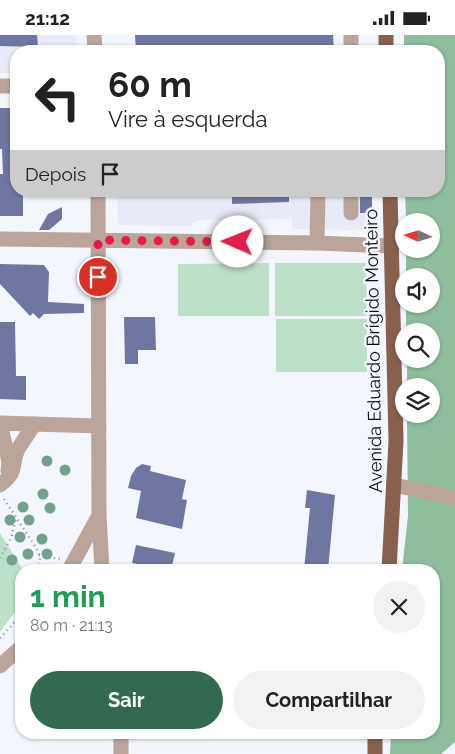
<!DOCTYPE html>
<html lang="pt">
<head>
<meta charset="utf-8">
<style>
  :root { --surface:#fff; --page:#f2f2f2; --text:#222; --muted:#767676; --accent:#32694f }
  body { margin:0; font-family:Raleway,sans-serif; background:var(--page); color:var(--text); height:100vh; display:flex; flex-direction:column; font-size:19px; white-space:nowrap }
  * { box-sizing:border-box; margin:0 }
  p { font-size:16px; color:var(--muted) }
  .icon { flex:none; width:28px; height:28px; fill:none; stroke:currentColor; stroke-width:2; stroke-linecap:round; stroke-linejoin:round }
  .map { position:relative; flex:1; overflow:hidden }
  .sheet { position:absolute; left:15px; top:529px; width:425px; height:175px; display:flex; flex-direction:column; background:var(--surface); border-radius:20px; box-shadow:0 1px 4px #0004 }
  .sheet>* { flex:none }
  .banner { position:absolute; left:10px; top:10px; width:435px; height:152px; border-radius:20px; box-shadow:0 1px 4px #0004; background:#fff; color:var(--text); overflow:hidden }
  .needle { width:32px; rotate:274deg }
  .fabs { position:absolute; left:395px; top:178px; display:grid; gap:10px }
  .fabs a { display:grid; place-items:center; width:45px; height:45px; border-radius:50%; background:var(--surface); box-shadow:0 1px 4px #0004; font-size:25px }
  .pin { position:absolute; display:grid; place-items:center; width:42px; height:42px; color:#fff; margin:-21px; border:2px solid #fff; border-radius:50%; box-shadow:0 1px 5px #0007 }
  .me { position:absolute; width:55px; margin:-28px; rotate:271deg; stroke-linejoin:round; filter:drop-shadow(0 0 4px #0008) }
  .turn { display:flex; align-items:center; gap:18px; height:105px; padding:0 15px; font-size:22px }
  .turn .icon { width:65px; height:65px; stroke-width:2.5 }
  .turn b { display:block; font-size:35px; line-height:42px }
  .then { display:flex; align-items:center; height:48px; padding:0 15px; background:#0003; gap:10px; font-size:19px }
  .round { display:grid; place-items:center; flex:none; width:52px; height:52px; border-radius:26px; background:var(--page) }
  .summary { display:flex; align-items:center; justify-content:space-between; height:85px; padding:0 15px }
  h1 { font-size:30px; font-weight:700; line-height:38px; color:#1e9e55 }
  .action { display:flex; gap:10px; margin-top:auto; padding:10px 15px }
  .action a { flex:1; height:58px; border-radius:30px; background:var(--accent); color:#fff; font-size:20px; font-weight:700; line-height:58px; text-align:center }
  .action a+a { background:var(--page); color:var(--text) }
  .status { display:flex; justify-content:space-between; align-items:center; height:35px; padding:0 25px; background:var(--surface); direction:ltr }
  .status svg { height:14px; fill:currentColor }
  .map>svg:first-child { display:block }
  .built { fill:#e8eaf8 }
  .green { fill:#bce1c8 }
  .forest { fill:#8ebe9e }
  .building { fill:#7076a2 }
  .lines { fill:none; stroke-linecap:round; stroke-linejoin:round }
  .path { stroke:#8d8e93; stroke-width:2.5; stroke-dasharray:1 4; stroke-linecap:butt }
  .minor { stroke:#bba49a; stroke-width:15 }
  .major { stroke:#87604e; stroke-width:15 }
  .tree { fill:#73a18e }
  .route { stroke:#e11d48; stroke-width:9; stroke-dasharray:0 16.2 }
  .labels { text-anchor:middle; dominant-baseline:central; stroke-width:5; stroke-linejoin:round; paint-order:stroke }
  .street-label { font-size:18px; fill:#0c0d0f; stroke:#f4f6fd }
</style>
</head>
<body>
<div class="status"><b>21:12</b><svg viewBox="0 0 49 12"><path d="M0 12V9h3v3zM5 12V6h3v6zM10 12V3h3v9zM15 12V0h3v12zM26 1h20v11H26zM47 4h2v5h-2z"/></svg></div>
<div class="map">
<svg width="455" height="719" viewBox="0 0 455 719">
  <rect width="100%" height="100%" fill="#f4f6fd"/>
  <!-- built -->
  <path class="built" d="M 0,0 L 76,0 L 77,16 L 16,16 L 16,38 L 0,38 Z
    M 117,156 L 372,156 L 372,184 L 367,192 L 363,194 L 354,195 L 292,194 L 292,184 L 198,185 L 189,191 L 118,190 Z"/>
  <!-- green -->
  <path class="green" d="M 269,228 L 269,281 L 178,281 L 178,229 Z
    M 275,228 L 366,228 L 367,281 L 275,281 Z
    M 276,284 L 367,284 L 367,337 L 276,337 Z
    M 0,498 L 23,535 L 21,535 L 21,564 L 15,577 L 0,597 Z"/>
  <!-- forest -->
  <path class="forest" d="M 404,0 L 455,0 L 455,707 L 441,719 L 390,719 L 391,698 L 434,698 L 434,535 L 402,535 L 408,481 L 407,379 L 431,379 L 431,351 L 407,351 L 407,324 L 431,324 L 431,296 L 406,296 L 406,269 L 431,269 L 431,241 L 406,241 L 406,214 L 431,214 L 431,186 L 406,186 L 405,156 L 439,156 L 439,16 L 404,16 Z"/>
  <!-- building -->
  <path class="building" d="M 0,0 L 37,0 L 38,12 L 0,11 Z
    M 135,0 L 333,0 L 334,16 L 136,16 Z
    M 0,73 L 16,73 L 16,156 L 23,156 L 23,181 L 0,181 L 0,139 L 3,139 L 2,114 L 0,114 Z
    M 232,156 L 289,156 L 289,167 L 232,169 Z
    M 372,158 L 372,178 L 360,178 L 360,159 Z
    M 62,172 L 62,184 L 49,195 L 39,195 L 48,179 Z
    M 0,229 L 44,230 L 49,237 L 48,267 L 84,269 L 84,278 L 44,279 L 39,284 L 33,278 L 30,281 L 0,249 Z
    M 124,282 L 155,282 L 156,315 L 138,315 L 138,329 L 125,329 Z
    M 0,287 L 15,287 L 16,341 L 26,341 L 26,365 L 0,364 Z
    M 142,429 L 151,431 L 150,436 L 186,445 L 182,464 L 187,465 L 182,494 L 136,483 L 141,456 L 128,453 L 131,441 L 136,433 Z
    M 307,455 L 335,460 L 328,535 L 304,535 L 310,473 L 305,473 Z
    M 136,510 L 175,518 L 171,535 L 136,535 L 137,529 L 132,528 Z"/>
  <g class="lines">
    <!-- path -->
    <path class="path" d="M 4,464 L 38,516 L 40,523 L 39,535
      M 39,520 L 60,524
      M 0,523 L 11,503 L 16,483
      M 0,603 L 13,589 L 21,576"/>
    <!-- minor -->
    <path class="minor" d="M 94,0 L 95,16
      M 351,0 L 351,16
      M 0,51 L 16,51
      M 98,156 L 99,481 L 102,535
      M 351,156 L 351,178
      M 0,204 L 317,208 L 391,211
      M 317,208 L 318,156
      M 0,388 L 99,391
      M 0,388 L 9,427 L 8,436
      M 0,450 C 19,436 10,431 18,414 C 23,406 29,398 34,389
      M 394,450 L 455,463
      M 69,535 L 98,482
      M 0,631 L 21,612
      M 121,698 L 121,719"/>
    <!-- major -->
    <path class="major" d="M 386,0 L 386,16
      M 389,535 L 396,406 L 390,156
      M 375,719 L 375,698"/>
  </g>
  <!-- trees -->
  <g class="tree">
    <circle cx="47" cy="426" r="5.5"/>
    <circle cx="65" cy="435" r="5.5"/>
    <circle cx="43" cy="459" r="5.5"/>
    <circle cx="23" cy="472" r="5.5"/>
    <circle cx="50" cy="473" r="5.5"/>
    <circle cx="10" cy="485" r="5.5"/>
    <circle cx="29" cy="485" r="5.5"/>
    <circle cx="20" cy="502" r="5.5"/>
    <circle cx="42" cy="504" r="5.5"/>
    <circle cx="28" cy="519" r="5.5"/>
    <circle cx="47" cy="519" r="5.5"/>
    <circle cx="12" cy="525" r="5.5"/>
  </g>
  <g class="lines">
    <!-- route -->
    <path class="route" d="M 98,242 L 98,205 L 238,207"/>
  </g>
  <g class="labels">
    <!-- street labels -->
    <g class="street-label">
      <text transform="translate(373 316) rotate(-91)">Avenida Eduardo Brígido Monteiro</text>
    </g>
  </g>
</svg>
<div class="fabs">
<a><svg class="needle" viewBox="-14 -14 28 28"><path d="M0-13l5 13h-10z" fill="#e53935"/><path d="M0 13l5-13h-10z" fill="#767676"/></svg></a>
<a><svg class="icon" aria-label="sound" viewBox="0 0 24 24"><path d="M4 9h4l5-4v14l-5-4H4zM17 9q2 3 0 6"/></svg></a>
<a><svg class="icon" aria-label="search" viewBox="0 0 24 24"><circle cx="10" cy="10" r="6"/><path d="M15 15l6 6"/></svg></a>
<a><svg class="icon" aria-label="layers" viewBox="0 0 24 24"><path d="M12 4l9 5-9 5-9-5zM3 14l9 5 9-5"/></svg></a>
</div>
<div class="pin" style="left:98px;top:242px;background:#d93025"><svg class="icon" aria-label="arrive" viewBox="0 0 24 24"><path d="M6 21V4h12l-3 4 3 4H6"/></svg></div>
<svg class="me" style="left:238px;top:207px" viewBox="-20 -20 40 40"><circle r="19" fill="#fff"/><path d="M0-13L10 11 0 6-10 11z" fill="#e11d48"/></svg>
<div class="banner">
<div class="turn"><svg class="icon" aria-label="left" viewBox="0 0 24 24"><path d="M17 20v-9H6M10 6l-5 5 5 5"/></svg><div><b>60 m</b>Vire à esquerda</div></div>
<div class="then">Depois<svg class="icon" aria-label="arrive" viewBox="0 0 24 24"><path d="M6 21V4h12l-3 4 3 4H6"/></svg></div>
</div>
<section class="sheet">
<div class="summary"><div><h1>1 min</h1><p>80 m · 21:13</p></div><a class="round"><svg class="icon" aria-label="close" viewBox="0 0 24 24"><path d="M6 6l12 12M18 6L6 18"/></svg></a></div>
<div class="action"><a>Sair</a><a>Compartilhar</a></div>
</section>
</div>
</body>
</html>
